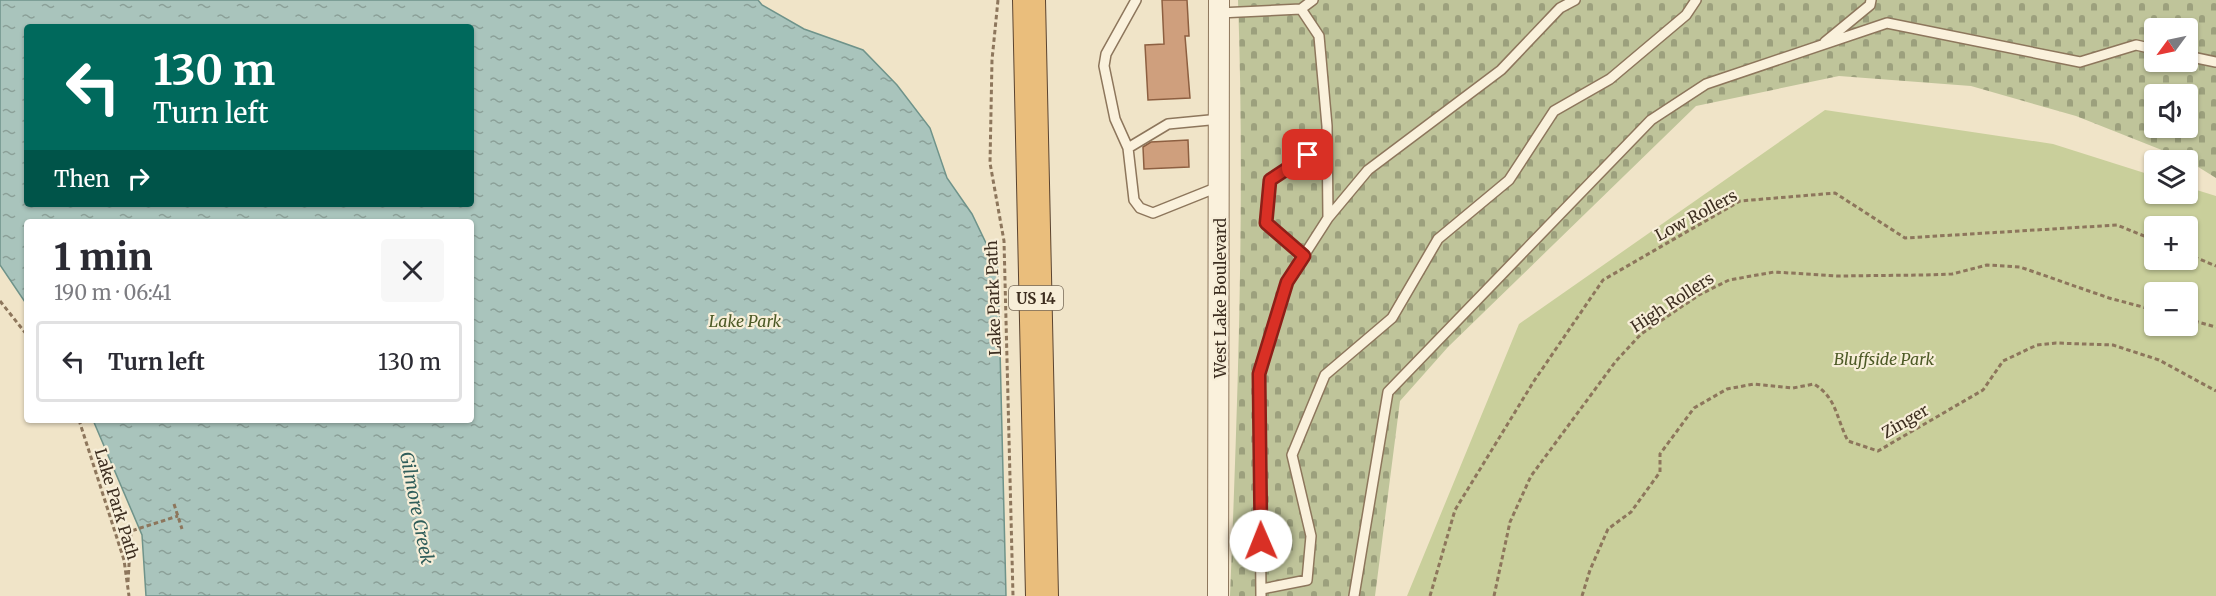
<!DOCTYPE html>
<html lang="en">
<head>
<meta charset="utf-8">
<style>
  :root { --surface:#fff; --page:#f7f7f7; --text:#2b2b33; --muted:#7c7c81; --line:#e1e1e2 }
  body { margin:0; font-family:Merriweather,serif; background:var(--page); color:var(--text); height:100vh; display:flex; flex-direction:column; font-size:22px; white-space:nowrap }
  * { box-sizing:border-box; margin:0 }
  p { font-size:20px; color:var(--muted) }
  .icon { flex:none; width:33px; height:33px; fill:none; stroke:currentColor; stroke-width:2; stroke-linecap:round; stroke-linejoin:round }
  .map { position:relative; flex:1; overflow:hidden }
  .sheet { position:absolute; left:24px; top:219px; width:450px; height:204px; display:flex; flex-direction:column; background:var(--surface); border-radius:6px; box-shadow:0 2px 4px #0004 }
  .sheet>* { flex:none }
  .top-card { position:absolute; left:24px; top:24px; width:450px; height:183px; border-radius:6px; box-shadow:0 2px 4px #0004; background:#00695c; color:#fff; overflow:hidden }
  .needle { width:39px; rotate:237deg }
  .buttons { position:absolute; left:2144px; top:18px; display:grid; gap:12px }
  .buttons a { display:grid; place-items:center; width:54px; height:54px; border-radius:6px; background:var(--surface); box-shadow:0 2px 4px #0004; font-size:30px }
  .pin { position:absolute; display:grid; place-items:center; width:51px; height:51px; color:#fff; margin:-26px; border-radius:12px; box-shadow:0 3px 9px #0006 }
  .me { position:absolute; width:66px; margin:-33px; rotate:359deg; stroke-linejoin:round; filter:drop-shadow(0 0 4px #0008) }
  .turn { display:flex; align-items:center; gap:21px; height:126px; padding:0 30px; font-size:27px }
  .turn .icon { width:78px; height:78px; stroke-width:2.5 }
  .turn b { display:block; font-size:42px; line-height:51px }
  .then { display:flex; align-items:center; height:57px; padding:0 30px; background:#0003; gap:12px; font-size:22px }
  .round { display:grid; place-items:center; flex:none; width:63px; height:63px; border-radius:6px; background:var(--page) }
  .overview { display:flex; align-items:center; justify-content:space-between; height:102px; padding:0 30px }
  h1 { font-size:36px; font-weight:800; line-height:45px }
  ul { padding:0; list-style:none }
  li { display:flex; align-items:center; gap:18px; height:81px; margin:0 12px 9px; padding:0 18px; border:3px solid var(--line); border-radius:6px }
  li div { flex:1 }
  li b { display:block; font-size:22px }
  li em { font-style:normal }
  .map>svg:first-child { display:block }
  .cemetery { fill:url(#cemetery-stones); fill-rule:evenodd }
  .green { fill:#c9cf9b; fill-rule:evenodd }
  .water { fill:url(#water-ripples); stroke:#6f938a; stroke-width:1.5; fill-rule:evenodd }
  .building { fill:#cf9f7d; stroke:#8d5f41; stroke-width:1.5 }
  .lines { fill:none; stroke-linecap:round; stroke-linejoin:round }
  .service-casing { stroke:#8d765c; stroke-width:12 }
  .minor-casing { stroke:#8d765c; stroke-width:22 }
  .trunk-casing { stroke:#5b4430; stroke-width:34 }
  .path { stroke:#8d765c; stroke-width:3; stroke-dasharray:4.5 3; stroke-linecap:butt }
  .service { stroke:#faf1dc; stroke-width:9 }
  .minor { stroke:#faf1dc; stroke-width:20 }
  .trunk { stroke:#eabe7c; stroke-width:32 }
  .route-casing { stroke:#8d1f18; stroke-width:15 }
  .route { stroke:#d93025; stroke-width:10 }
  .labels { text-anchor:middle; dominant-baseline:central; stroke-width:4.5; stroke-linejoin:round; paint-order:stroke }
  .shield { fill:#f7eed8; stroke:#756857; stroke-width:1.5 }
  .shield-label { font-size:15px; font-weight:bold; fill:#3d2e20 }
  .street-label { font-size:16px; fill:#3d2e20; stroke:#f7eed8 }
  .park-label { font-size:16px; font-style:italic; fill:#4d5a26; stroke:#f7eed8 }
  .water-label { font-size:18px; font-style:italic; fill:#2f5d5a; stroke:#f7eed8 }
</style>
</head>
<body>
<div class="map">
<svg width="2216" height="596" viewBox="0 0 2216 596">
  <defs>
    <pattern id="cemetery-stones" width="16" height="16" patternUnits="userSpaceOnUse" patternTransform="scale(1.5)"><rect width="16" height="16" fill="#bfc49a"/><path d="M2 7V4a2 2 0 0 1 4 0v3zM10 15v-3a2 2 0 0 1 4 0v3z" fill="#9ca07d"/></pattern>
    <pattern id="water-ripples" width="26" height="14" patternUnits="userSpaceOnUse" patternTransform="scale(1.5)"><rect width="26" height="14" fill="#a9c4bc"/><path d="M2 4q2-2 4 0t4 0M15 11q2-2 4 0t4 0" fill="none" stroke="#8ba098"/></pattern>
  </defs>
  <rect width="100%" height="100%" fill="#f0e4c8"/>
  <!-- cemetery -->
  <path class="cemetery" d="M 1238,0 L 2216,0 L 2216,178 L 2187,160 L 2076,116 L 1971,86 L 1839,76 L 1696,106 L 1448,347 L 1400,401 L 1375,596 L 1230,596 C 1238,397 1245,199 1238,0 ZM 2154,28 L 2187,28 L 2187,62 L 2154,62 ZM 2154,94 L 2187,94 L 2187,128 L 2154,128 Z"/>
  <!-- green -->
  <path class="green" d="M 1825,110 L 2053,144 L 2154,176 L 2154,194 L 2187,194 L 2187,187 L 2216,196 L 2216,596 L 1407,596 L 1519,324 ZM 2154,226 L 2187,226 L 2187,260 L 2154,260 ZM 2154,292 L 2187,292 L 2187,326 L 2154,326 Z"/>
  <!-- water -->
  <path class="water" d="M 0,0 L 758,0 L 762,5 L 804,29 L 863,50 L 897,85 L 930,128 L 947,178 L 972,214 L 998,268 L 1006,596 L 146,596 L 142,535 L 93,420 L 471,420 L 471,222 L 27,222 L 27,305 L 0,265 ZM 27,27 L 471,27 L 471,204 L 27,204 Z"/>
  <!-- building -->
  <path class="building" d="M 1162,0 L 1187,0 L 1189,36 L 1185,36 L 1190,98 L 1148,100 L 1145,45 L 1164,44 Z
    M 1188,140 L 1189,167 L 1144,169 L 1143,147 L 1151,142 Z"/>
  <g class="lines">
    <!-- service casing -->
    <g class="service-casing">
      <path id="service" d="M 1136,0 L 1106,54 L 1104,66 L 1115,119 L 1128,148 L 1134,200 L 1140,208 L 1153,213 L 1218,187
        M 1219,13 L 1301,9 L 1313,0
        M 1825,42 L 1870,5 L 1871,0
        M 2187,56 L 2216,62
        M 1128,148 L 1168,124 L 1220,119
        M 1328,218 L 1368,170 L 1501,70 L 1560,8 L 1575,0
        M 1304,256 L 1266,223 L 1270,180 L 1327,143
        M 1262,589 L 1307,580 L 1311,536 L 1292,455 L 1325,375 L 1392,318 L 1438,239 L 1509,180 L 1554,111 L 1610,79 L 1686,15 L 1696,0
        M 1261,596 L 1259,374 L 1287,282 L 1328,218 L 1327,126 L 1319,36 L 1301,9
        M 1354,596 L 1388,392 L 1651,120 L 1706,84 L 1887,23 L 2080,62 L 2136,45 L 2154,49"/>
    </g>
    <!-- minor casing -->
    <g class="minor-casing">
      <path id="minor" d="M 1218,596 L 1219,0"/>
    </g>
    <!-- trunk casing -->
    <g class="trunk-casing">
      <path id="trunk" d="M 1029,0 L 1042,596"/>
    </g>
    <!-- path -->
    <path class="path" d="M 998,0 L 992,60 L 990,163 L 1004,241 L 1013,596
      M 2187,254 L 2216,266
      M 0,301 L 27,335
      M 2187,319 L 2216,327
      M 79,420 L 124,560 L 129,596
      M 174,504 L 182,529
      M 128,582 L 131,531 L 178,516
      M 1430,596 L 1455,510 L 1534,381 L 1603,280 L 1740,201 L 1835,193 L 1905,238 L 2117,225 L 2154,240
      M 1494,596 L 1510,522 L 1531,476 L 1616,361 L 1641,334 L 1699,295 L 1729,280 L 1774,272 L 1838,276 L 1925,275 L 1952,274 L 1987,265 L 2020,267 L 2109,298 L 2154,310
      M 1582,596 L 1590,570 L 1608,529 L 1631,512 L 1660,472 L 1660,454 L 1694,408 L 1727,389 L 1754,384 L 1793,388 L 1814,384 C 1837,398 1836,418 1848,441 L 1878,451 L 1983,390 L 2003,361 L 2037,345 L 2056,343 L 2113,345 L 2159,360 L 2216,391"/>
    <!-- service -->
    <use href="#service" class="service"/>
    <!-- minor -->
    <use href="#minor" class="minor"/>
    <!-- trunk -->
    <use href="#trunk" class="trunk"/>
  </g>
  <g class="lines">
    <!-- route casing -->
    <g class="route-casing">
      <path id="route" d="M 1261,541 L 1259,374 L 1287,282 L 1304,256 L 1266,223 L 1270,180 L 1308,155"/>
    </g>
    <!-- route -->
    <use href="#route" class="route"/>
  </g>
  <g class="labels">
    <!-- shield labels -->
    <rect class="shield" x="1009" y="286" width="54" height="24" rx="4.5"/>
    <g class="shield-label">
      <text x="1036" y="298">US 14</text>
    </g>
    <!-- street labels -->
    <g class="street-label">
      <text transform="translate(1696 215) rotate(-28)">Low Rollers</text>
      <text transform="translate(993 298) rotate(-92)">Lake Park Path</text>
      <text transform="translate(1220 298) rotate(-90)">West Lake Boulevard</text>
      <text transform="translate(1672 302) rotate(-33)">High Rollers</text>
      <text transform="translate(1905 421) rotate(-30)">Zinger</text>
      <text transform="translate(117 504) rotate(73)">Lake Park Path</text>
    </g>
    <!-- park labels -->
    <g class="park-label">
      <text x="745" y="321">Lake Park</text>
      <text x="1884" y="359">Bluffside Park</text>
    </g>
    <!-- water labels -->
    <g class="water-label">
      <text transform="translate(417 508) rotate(79)">Gilmore Creek</text>
    </g>
  </g>
</svg>
<div class="buttons">
<a><svg class="needle" viewBox="-14 -14 28 28"><path d="M0-13l5 13h-10z" fill="#e53935"/><path d="M0 13l5-13h-10z" fill="#7c7c81"/></svg></a>
<a><svg class="icon" aria-label="sound" viewBox="0 0 24 24"><path d="M4 9h4l5-4v14l-5-4H4zM17 9q2 3 0 6"/></svg></a>
<a><svg class="icon" aria-label="layers" viewBox="0 0 24 24"><path d="M12 4l9 5-9 5-9-5zM3 14l9 5 9-5"/></svg></a>
<a>+</a>
<a>−</a>
</div>
<div class="pin" style="left:1308px;top:155px;background:#d93025"><svg class="icon" aria-label="arrive" viewBox="0 0 24 24"><path d="M6 21V4h12l-3 4 3 4H6"/></svg></div>
<svg class="me" style="left:1261px;top:541px" viewBox="-20 -20 40 40"><circle r="19" fill="#fff"/><path d="M0-13L10 11 0 6-10 11z" fill="#d93025"/></svg>
<div class="top-card">
<div class="turn"><svg class="icon" aria-label="left" viewBox="0 0 24 24"><path d="M17 20v-9H6M10 6l-5 5 5 5"/></svg><div><b>130 m</b>Turn left</div></div>
<div class="then">Then<svg class="icon" aria-label="right" viewBox="0 0 24 24"><path d="M7 20v-9h11M14 6l5 5-5 5"/></svg></div>
</div>
<section class="sheet">
<div class="overview"><div><h1>1 min</h1><p>190 m · 06:41</p></div><a class="round"><svg class="icon" aria-label="close" viewBox="0 0 24 24"><path d="M6 6l12 12M18 6L6 18"/></svg></a></div>
<ul>
<li><svg class="icon" aria-label="left" viewBox="0 0 24 24"><path d="M17 20v-9H6M10 6l-5 5 5 5"/></svg><div><b>Turn left</b></div><em>130 m</em></li>
</ul>
</section>
</div>
</body>
</html>
